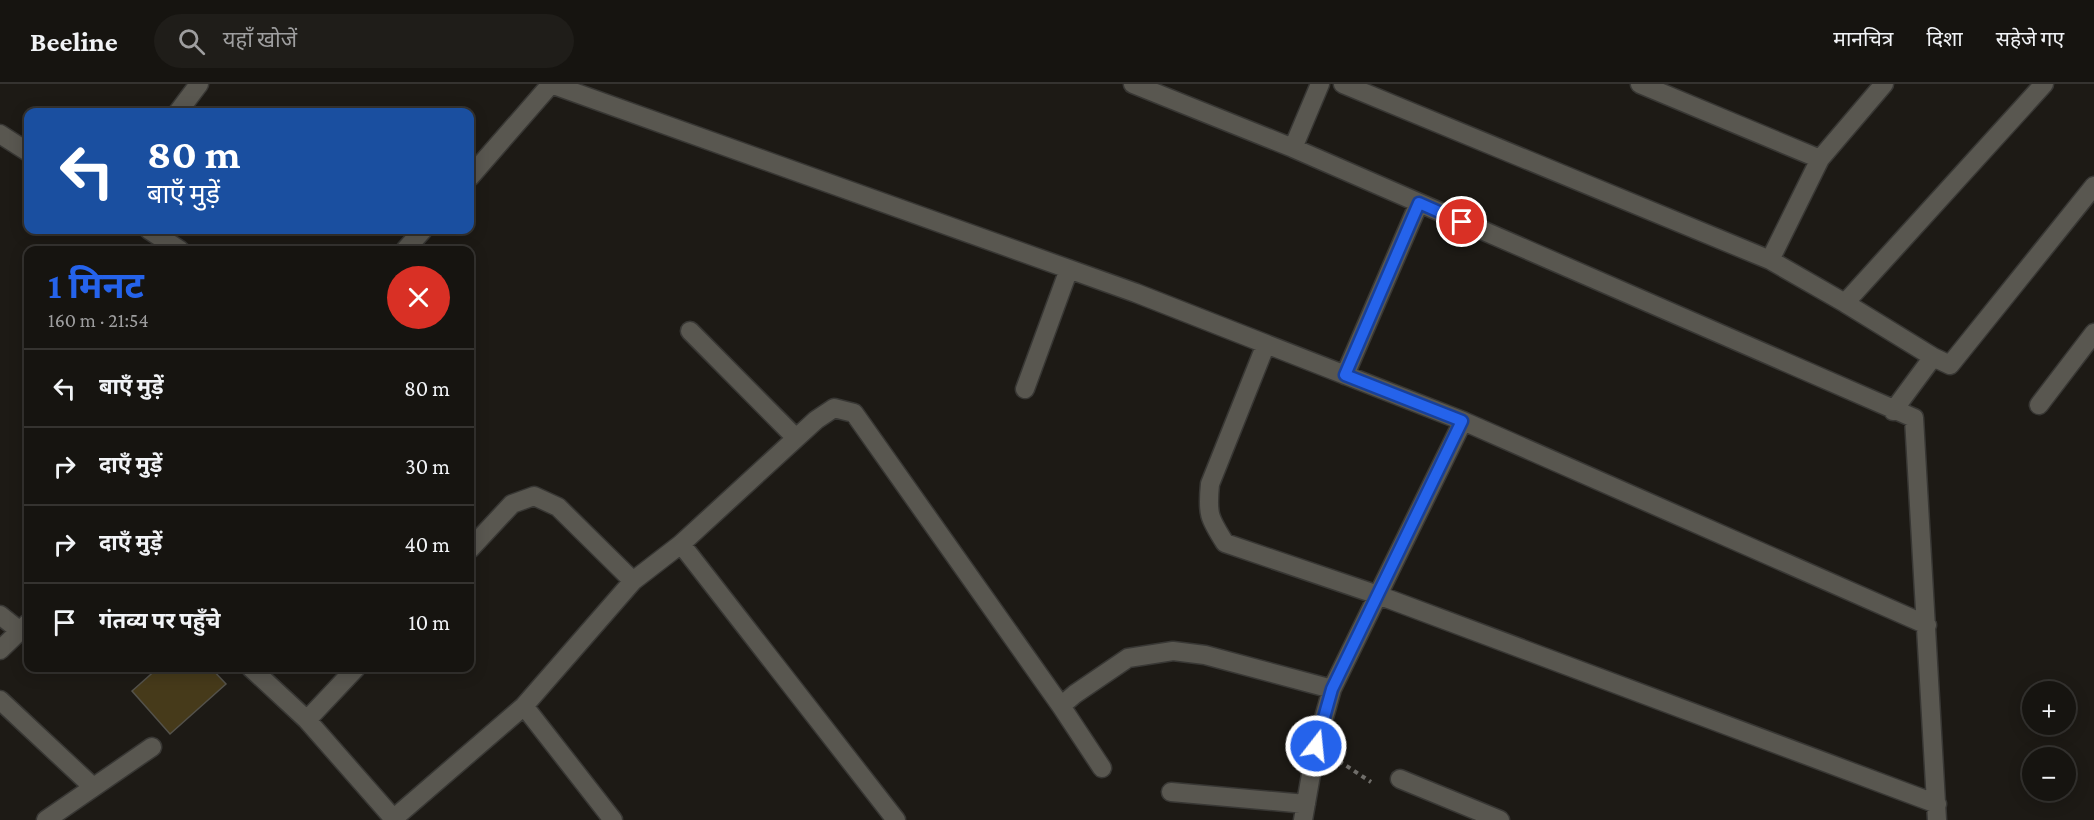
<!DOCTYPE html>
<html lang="hi">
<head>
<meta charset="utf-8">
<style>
  :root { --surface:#161410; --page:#1f1d19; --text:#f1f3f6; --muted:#9e9e9f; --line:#353330; --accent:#2563eb }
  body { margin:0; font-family:"Crimson Pro","Noto Sans Devanagari",serif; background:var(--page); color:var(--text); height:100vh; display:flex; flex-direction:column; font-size:22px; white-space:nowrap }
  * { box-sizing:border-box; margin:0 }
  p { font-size:20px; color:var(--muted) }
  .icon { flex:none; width:33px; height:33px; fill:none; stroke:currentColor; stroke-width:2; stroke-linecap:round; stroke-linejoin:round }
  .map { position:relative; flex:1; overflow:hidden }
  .sheet { position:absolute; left:24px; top:162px; width:450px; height:426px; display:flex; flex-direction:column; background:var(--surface); border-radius:12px; box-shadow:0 3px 15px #0003,0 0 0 2px var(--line) }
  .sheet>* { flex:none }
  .banner { position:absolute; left:24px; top:24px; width:450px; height:126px; border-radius:12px; box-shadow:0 3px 15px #0003,0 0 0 2px var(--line); background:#1a4fa0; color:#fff; overflow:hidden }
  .controls { position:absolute; left:2022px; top:597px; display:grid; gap:12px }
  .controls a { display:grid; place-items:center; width:54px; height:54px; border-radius:50%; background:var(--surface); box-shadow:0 3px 15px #0003,0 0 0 2px var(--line); font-size:30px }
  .pin { position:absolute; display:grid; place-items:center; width:51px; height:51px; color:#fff; margin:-26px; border:3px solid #fff; border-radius:50%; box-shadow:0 2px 6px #0007 }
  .me { position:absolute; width:66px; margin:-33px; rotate:16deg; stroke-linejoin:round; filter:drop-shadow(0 0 4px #0008) }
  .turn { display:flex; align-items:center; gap:21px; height:126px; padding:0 24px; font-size:27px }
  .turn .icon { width:78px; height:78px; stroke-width:2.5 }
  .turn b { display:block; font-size:42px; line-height:51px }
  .round { display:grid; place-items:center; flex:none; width:63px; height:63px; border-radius:32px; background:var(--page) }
  .summary { display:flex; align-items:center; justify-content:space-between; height:102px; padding:0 24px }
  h1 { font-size:36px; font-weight:700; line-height:45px; color:var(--accent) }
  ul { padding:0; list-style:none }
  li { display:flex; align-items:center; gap:18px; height:78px; padding:0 24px; border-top:2px solid var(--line) }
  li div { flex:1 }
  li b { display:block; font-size:22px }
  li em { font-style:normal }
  header { display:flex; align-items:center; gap:36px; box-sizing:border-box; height:84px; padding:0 30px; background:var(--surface); border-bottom:2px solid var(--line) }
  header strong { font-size:28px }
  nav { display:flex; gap:33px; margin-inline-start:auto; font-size:21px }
  .search { width:420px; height:54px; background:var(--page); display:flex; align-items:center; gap:15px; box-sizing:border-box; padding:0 21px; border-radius:33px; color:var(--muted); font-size:22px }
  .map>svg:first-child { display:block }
  .building { fill:#463a1a; stroke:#54524b; stroke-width:1.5 }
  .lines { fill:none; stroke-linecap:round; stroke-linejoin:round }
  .minor-casing { stroke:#383734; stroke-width:21 }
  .path { stroke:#6f6d69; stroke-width:4; stroke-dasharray:4.5 4.5; stroke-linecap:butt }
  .minor { stroke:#595750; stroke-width:18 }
  .route-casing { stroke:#184099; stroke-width:15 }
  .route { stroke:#2563eb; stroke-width:10 }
</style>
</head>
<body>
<header>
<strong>Beeline</strong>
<div class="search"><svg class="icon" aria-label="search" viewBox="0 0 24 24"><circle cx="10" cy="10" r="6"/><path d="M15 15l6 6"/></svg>यहाँ खोजें</div>
<nav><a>मानचित्र</a><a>दिशा</a><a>सहेजे गए</a></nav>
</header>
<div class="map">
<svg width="2094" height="736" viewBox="0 0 2094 736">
  <rect width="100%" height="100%" fill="#1d1a15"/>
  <!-- building -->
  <path class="building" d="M 158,584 L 211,584 L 226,600 L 170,650 L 132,607 Z"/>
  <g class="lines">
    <!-- minor casing -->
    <g class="minor-casing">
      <path id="minor" d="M 551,0 L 1136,209 L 1266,260 L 1463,337 L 1927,541
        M 1133,0 L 1293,64 L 1914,334 L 1937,736
        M 1343,0 L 1770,176 L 1845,219 L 2044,0
        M 1640,0 L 1820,75 L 1884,0
        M 178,28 L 199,0
        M 0,50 L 28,68
        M 1293,64 L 1320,0
        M 470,93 L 551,0
        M 149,146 L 180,166
        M 405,166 L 423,146
        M 1770,176 L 1820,75
        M 1845,219 L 1933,273 L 1950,281 L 2094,102
        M 690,247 L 796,354
        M 1266,260 L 1210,400 C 1207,430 1209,434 1225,459 L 1378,511 L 1937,720
        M 1345,291 L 1419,119
        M 1025,305 L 1069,185
        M 2039,321 L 2094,249
        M 1893,327 L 1933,273
        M 681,460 L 896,736
        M 470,465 L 512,420 L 534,412 L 558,423 L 633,497
        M 0,531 L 20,547
        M 0,566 L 28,539
        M 251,584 L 307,636
        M 356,584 L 307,636 L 393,734
        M 1332,605 L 1463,337
        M 0,616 L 93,703
        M 524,622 L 613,736
        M 1061,622 L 1075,610 L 1128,574 L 1173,567 L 1205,571 L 1332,605 L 1316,662 L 1303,736
        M 1400,695 L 1500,736
        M 1171,708 L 1306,720
        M 46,736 L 152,663
        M 392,736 L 524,622 L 633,497 L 681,460 L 816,336 L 834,324 L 854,329 L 1061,622 L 1102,684"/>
    </g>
    <!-- path -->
    <path class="path" d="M 1339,677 L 1371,698"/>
    <!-- minor -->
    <use href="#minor" class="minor"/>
  </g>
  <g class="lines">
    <!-- route casing -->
    <g class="route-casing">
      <path id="route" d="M 1316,662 L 1332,605 L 1462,337 L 1345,291 L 1419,119 L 1462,138"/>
    </g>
    <!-- route -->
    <use href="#route" class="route"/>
  </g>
</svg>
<div class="controls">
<a>+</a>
<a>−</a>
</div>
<div class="pin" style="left:1462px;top:138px;background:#d93025"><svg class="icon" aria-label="arrive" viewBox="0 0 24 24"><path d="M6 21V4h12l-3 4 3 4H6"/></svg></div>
<svg class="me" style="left:1316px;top:662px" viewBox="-20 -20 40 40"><circle r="17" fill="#2563eb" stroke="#fff" stroke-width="3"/><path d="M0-11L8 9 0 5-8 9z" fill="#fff"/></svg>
<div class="banner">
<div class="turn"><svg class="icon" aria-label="left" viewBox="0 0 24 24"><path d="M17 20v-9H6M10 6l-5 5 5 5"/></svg><div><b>80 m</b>बाएँ मुड़ें</div></div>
</div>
<section class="sheet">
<div class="summary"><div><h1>1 मिनट</h1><p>160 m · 21:54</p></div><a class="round" style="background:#d93025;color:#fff"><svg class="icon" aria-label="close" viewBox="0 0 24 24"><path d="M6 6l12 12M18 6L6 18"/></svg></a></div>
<ul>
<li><svg class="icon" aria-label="left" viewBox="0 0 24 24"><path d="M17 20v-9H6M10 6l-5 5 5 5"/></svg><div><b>बाएँ मुड़ें</b></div><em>80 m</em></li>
<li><svg class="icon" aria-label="right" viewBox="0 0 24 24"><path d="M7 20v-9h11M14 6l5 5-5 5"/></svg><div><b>दाएँ मुड़ें</b></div><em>30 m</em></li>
<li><svg class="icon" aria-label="right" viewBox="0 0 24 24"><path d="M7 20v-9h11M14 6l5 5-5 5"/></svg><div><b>दाएँ मुड़ें</b></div><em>40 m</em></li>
<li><svg class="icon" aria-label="arrive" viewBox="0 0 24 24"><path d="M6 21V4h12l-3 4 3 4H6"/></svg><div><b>गंतव्य पर पहुँचे</b></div><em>10 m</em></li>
</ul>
</section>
</div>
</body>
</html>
